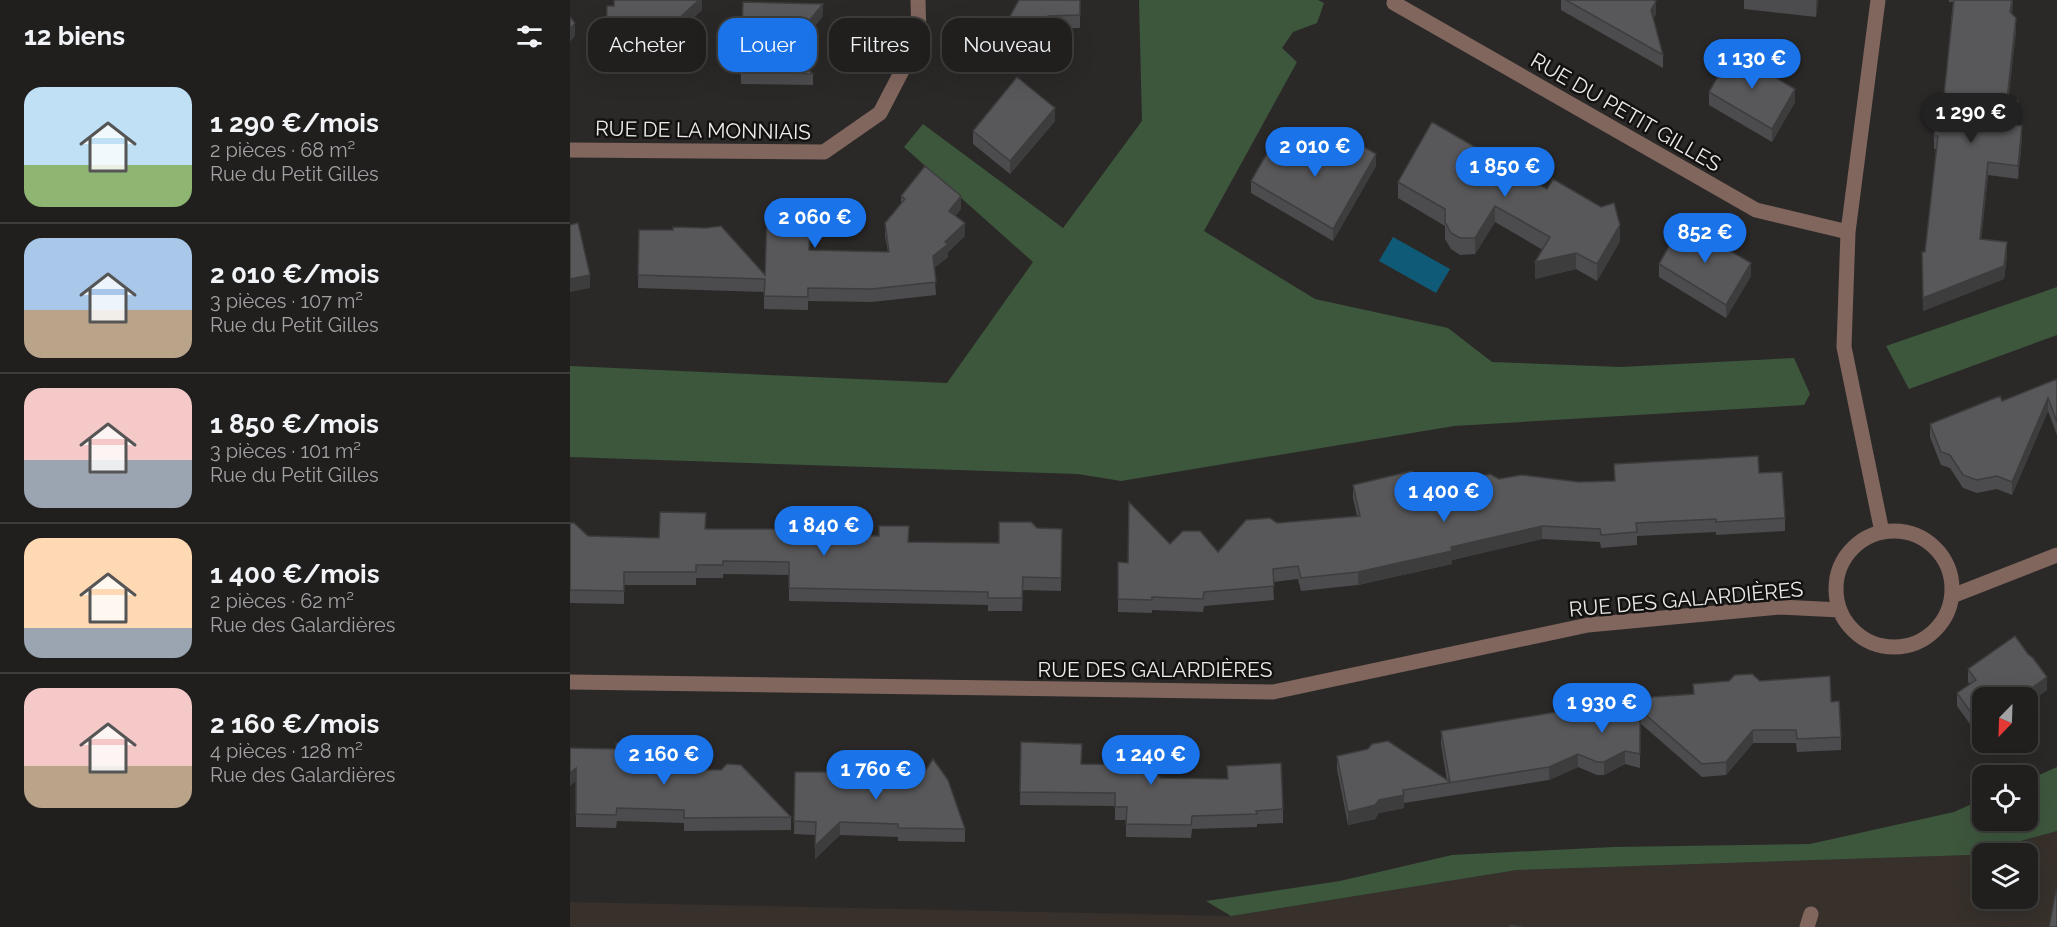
<!DOCTYPE html>
<html lang="fr">
<meta charset="utf-8">
<style>
:root{--surface:#201f1e;--page:#282727;--text:#f1f3f6;--muted:#a2a2a4;--line:#3d3d3c;--accent:#1a73e8}
body{margin:0;font-family:Raleway,sans-serif;background:var(--page);color:var(--text);height:100vh;display:flex;flex-direction:column;font-size:22px;white-space:nowrap}
*{box-sizing:border-box;margin:0}
p{font-size:20px;color:var(--muted)}
.icon{flex:none;width:33px;height:33px;fill:none;stroke:currentColor;stroke-width:2;stroke-linecap:round;stroke-linejoin:round}
.map{position:relative;flex:1;overflow:hidden}
.side{display:flex;flex-direction:column;background:var(--surface);width:570px}
.side>*{flex:none}
.hud{position:absolute;left:18px;top:18px;width:570px;height:54px;display:flex;gap:12px}
.needle{width:39px;rotate:203deg}
.tools{position:absolute;left:1402px;top:687px;display:grid;gap:12px}
.tools a{display:grid;place-items:center;width:66px;height:66px;border-radius:12px;background:var(--surface);box-shadow:0 6px 24px #0002,0 0 0 2px var(--line);font-size:30px}
.price{position:absolute;translate:-50% -51px;padding:0 14px;border-radius:21px;background:var(--accent);color:#fff;font-size:20px;line-height:39px;filter:drop-shadow(0 2px 3px #0008)}
.price::after{content:'';position:absolute;left:50%;top:36px;width:18px;height:14px;margin-left:-9px;background:inherit;clip-path:polygon(0 0,100% 0,50% 100%)}
.price.current{background:#222;color:#fff}
ul{padding:0;list-style:none}
li{display:flex;align-items:center;gap:18px;height:150px;padding:0 24px}
li+li{border-top:2px solid var(--line)}
li span{display:grid;place-items:center;flex:none;width:168px;height:120px;border-radius:18px;color:#555}
li>.icon{margin-inline-start:auto}
span .icon{width:72px;height:72px;fill:#fffc;stroke-width:1}
li b{font-size:26px}
h2{display:flex;justify-content:space-between;align-items:center;height:72px;padding:0 24px;font-size:26px}
.pill{padding:0 21px;border-radius:18px;background:var(--surface);box-shadow:0 6px 24px #0002,0 0 0 2px var(--line);font-size:21px;line-height:54px}
.pill.current{background:var(--accent);color:#fff}
main{display:flex;flex:1;min-height:0}
.map>svg:first-child{display:block}
.built{fill:#37302b;fill-rule:evenodd}
.green{fill:#3d573d}
.water{fill:#0f5b77}
.lines{fill:none;stroke-linecap:round;stroke-linejoin:round}
.lane{stroke:#81665e;stroke-width:15}
.street{stroke:#81665e;stroke-width:15}
.wall{fill:#4c4b4d}
.shaded-wall{fill:#3e3d3e}
.building{fill:#585759;stroke:#3e3d3e;stroke-width:1.5}
.labels{text-anchor:middle;dominant-baseline:central;stroke-width:5;stroke-linejoin:round;paint-order:stroke}
.street-label{font-size:21px;fill:#ebeae9;stroke:#131211}
</style>
<main>
<section class="side">
<h2>12 biens<svg class="icon" aria-label="filters" viewBox="0 0 24 24"><path d="M4 7h16M4 17h16"/><circle cx="9" cy="7" r="2"/><circle cx="15" cy="17" r="2"/></svg></h2>
<ul>
<li><span style="background:linear-gradient(#bfe0f5 65%,#8fb573 0)"><svg class="icon" aria-label="home" viewBox="0 0 24 24"><path d="M3 11l9-7 9 7M6 9v11h12V9"/></svg></span><div><b>1 290 €/mois</b><p>2 pièces · 68 m²</p><p>Rue du Petit Gilles</p></div></li>
<li><span style="background:linear-gradient(#a9c7e8 60%,#b9a48a 0)"><svg class="icon" aria-label="home" viewBox="0 0 24 24"><path d="M3 11l9-7 9 7M6 9v11h12V9"/></svg></span><div><b>2 010 €/mois</b><p>3 pièces · 107 m²</p><p>Rue du Petit Gilles</p></div></li>
<li><span style="background:linear-gradient(#f6c9c9 60%,#9aa5b1 0)"><svg class="icon" aria-label="home" viewBox="0 0 24 24"><path d="M3 11l9-7 9 7M6 9v11h12V9"/></svg></span><div><b>1 850 €/mois</b><p>3 pièces · 101 m²</p><p>Rue du Petit Gilles</p></div></li>
<li><span style="background:linear-gradient(#ffd9b3 75%,#9aa5b1 0)"><svg class="icon" aria-label="home" viewBox="0 0 24 24"><path d="M3 11l9-7 9 7M6 9v11h12V9"/></svg></span><div><b>1 400 €/mois</b><p>2 pièces · 62 m²</p><p>Rue des Galardières</p></div></li>
<li><span style="background:linear-gradient(#f6c9c9 65%,#b9a48a 0)"><svg class="icon" aria-label="home" viewBox="0 0 24 24"><path d="M3 11l9-7 9 7M6 9v11h12V9"/></svg></span><div><b>2 160 €/mois</b><p>4 pièces · 128 m²</p><p>Rue des Galardières</p></div></li>
</ul>
</section>
<div class="map">
<svg width="1487" height="927" viewBox="0 0 1487 927">
<rect width="100%" height="100%" fill="#2b2928"/>
<path class="built" d="M 1487,831 L 1487,927 L 0,927 L 0,902 L 661,916 L 947,870 L 1400,855 ZM 1413,854 L 1458,854 L 1458,898 L 1413,898 Z"/>
<path class="green" d="M 569,0 L 748,0 L 754,3 L 747,23 L 723,32 L 712,48 L 727,62 L 634,231 L 745,299 L 878,328 L 922,362 L 1051,367 L 1224,358 L 1240,394 L 1234,405 L 884,426 L 551,481 L 508,474 L 0,457 L 0,366 L 377,383 L 463,262 L 334,147 L 353,124 L 493,228 L 572,121 Z
M 1487,287 L 1487,335 L 1339,389 L 1316,346 Z
M 1487,767 L 1487,831 L 1400,855 L 947,870 L 661,916 L 636,901 L 770,881 L 882,855 L 1043,847 L 1240,844 L 1384,812 L 1413,799 L 1413,820 L 1458,820 L 1458,780 Z"/>
<path class="water" d="M 823,237 L 880,269 L 866,293 L 809,261 Z"/>
<g class="lines">
<path class="lane" d="M 1237,927 L 1241,914"/>
<path class="street" d="M 1308,0 L 1278,232 L 1274,347 L 1312,532
M 824,3 L 1186,210 L 1278,232
M 0,150 L 254,152 L 310,113 L 349,38 L 348,0
M1266 589a58 58 0 1 1 116 0a58 58 0 1 1-116 0Z
M 1382,596 L 1487,555
M 0,682 L 703,692 L 1018,625 L 1210,607 L 1270,610"/>
</g>
<path class="wall" d="M 132,0 L 132,10 L 107,33 L 107,51 L 68,51 L 68,62 L 36,61 L 37,6 Z
M 510,0 L 510,28 L 478,29 L 467,49 L 438,33 L 438,20 Z
M 991,0 L 1084,0 L 1086,14 L 1083,19 L 1093,55 L 1093,68 L 991,10 Z
M 1174,0 L 1248,0 L 1246,17 L 1174,9 Z
M 1379,0 L 1443,0 L 1442,13 L 1446,31 L 1438,100 L 1448,114 L 1447,125 L 1452,139 L 1448,179 L 1418,175 L 1411,239 L 1437,255 L 1434,279 L 1353,311 L 1352,252 L 1355,252 L 1366,149 L 1364,149 L 1364,136 L 1373,105 L 1383,2 L 1379,2 Z
M 253,16 L 221,55 L 243,74 L 243,85 L 171,84 L 171,72 Z
M 1139,92 L 1225,102 L 1202,142 L 1139,105 Z
M 485,121 L 440,174 L 403,144 L 403,131 Z
M 862,122 L 1050,241 L 1027,281 L 1006,269 L 965,279 L 973,250 L 925,222 L 905,254 L 890,255 L 881,249 L 875,239 L 875,226 L 828,198 L 828,182 Z
M 757,165 L 806,166 L 763,241 L 681,193 L 681,181 Z
M 331,196 L 391,209 L 385,216 L 395,236 L 378,252 L 378,257 L 364,268 L 366,295 L 302,302 L 238,301 L 238,310 L 194,309 L 194,292 L 68,288 L 69,230 L 195,275 L 239,250 L 318,252 L 315,236 L 315,223 L 331,204 Z
M 1089,264 L 1181,276 L 1156,318 L 1089,277 Z
M 1487,379 L 1487,435 L 1478,411 L 1442,495 L 1427,489 L 1407,493 L 1393,488 L 1380,468 L 1371,465 L 1360,437 L 1360,424 L 1432,401 Z
M 1044,464 L 1189,473 L 1215,518 L 1215,531 L 1146,535 L 1146,532 L 1067,536 L 1067,545 L 1031,548 L 1030,542 L 972,539 L 882,560 L 882,564 L 788,585 L 731,591 L 728,579 L 703,582 L 704,600 L 634,606 L 633,612 L 582,610 L 582,613 L 548,612 L 548,562 L 558,563 L 600,544 L 648,552 L 707,523 L 787,516 L 783,498 L 783,485 L 847,492 L 929,479 L 1009,482 L 1044,481 Z
M 0,523 L 18,536 L 89,538 L 136,529 L 240,535 L 339,542 L 429,543 L 467,528 L 492,529 L 491,591 L 453,590 L 452,611 L 418,611 L 418,605 L 219,601 L 219,575 L 153,574 L 153,578 L 126,578 L 126,585 L 54,585 L 54,604 L 0,603 Z
M 1398,669 L 1477,690 L 1410,738 L 1387,706 L 1387,693 L 1400,684 L 1398,682 Z
M 1190,681 L 1261,702 L 1271,737 L 1271,750 L 1227,752 L 1226,743 L 1183,743 L 1156,775 L 1132,777 L 1070,723 L 1070,768 L 1055,764 L 1034,775 L 1027,775 L 1008,767 L 979,780 L 834,803 L 834,808 L 809,813 L 805,819 L 778,825 L 767,769 L 767,756 L 877,781 L 871,744 L 871,731 L 986,712 L 986,704 L 1123,694 L 1123,684 Z
M 451,742 L 511,764 L 578,775 L 590,778 L 657,779 L 657,766 L 713,809 L 713,823 L 687,824 L 687,827 L 622,829 L 621,838 L 556,837 L 556,820 L 545,820 L 545,806 L 450,805 Z
M 0,748 L 81,769 L 221,817 L 221,830 L 114,831 L 114,823 L 47,821 L 46,828 L 6,827 L 6,781 Z
M 225,772 L 272,775 L 288,778 L 395,829 L 395,842 L 328,841 L 328,837 L 270,835 L 245,859 L 245,835 L 224,834 Z"/>
<path class="shaded-wall" d="M 129,0 L 132,0 L 132,10 L 107,33 L 107,51 L 107,20 Z
M 1246,0 L 1248,0 L 1246,17 Z
M 1442,0 L 1443,0 L 1440,25 L 1440,12 Z
M 1086,1 L 1086,14 L 1081,23 L 1081,10 Z
M 253,4 L 253,16 L 215,62 L 215,50 Z
M 478,16 L 478,29 L 467,49 L 467,35 Z
M 1446,18 L 1446,31 L 1437,113 L 1437,100 Z
M 5,23 L 5,36 L 0,42 L 0,29 Z
M 1225,89 L 1225,102 L 1202,142 L 1202,129 Z
M 1448,101 L 1448,114 L 1446,138 L 1446,125 Z
M 485,108 L 485,121 L 440,174 L 440,161 Z
M 1452,126 L 1452,139 L 1448,179 L 1448,166 Z
M 806,154 L 806,166 L 763,241 L 763,229 Z
M 1418,162 L 1418,175 L 1410,252 L 1410,239 Z
M 391,196 L 391,209 L 379,224 L 379,211 Z
M 925,206 L 925,222 L 905,254 L 905,238 Z
M 395,223 L 395,236 L 378,252 L 378,257 L 363,269 L 363,256 L 375,242 Z
M 1050,225 L 1050,241 L 1027,281 L 1027,264 Z
M 1437,242 L 1437,255 L 1434,279 L 1353,311 L 1353,298 Z
M 1006,253 L 1006,269 L 965,279 L 965,262 Z
M 1181,263 L 1181,276 L 1156,318 L 1156,305 Z
M 20,275 L 20,288 L 0,292 L 0,279 Z
M 1478,398 L 1478,411 L 1442,495 L 1442,482 Z
M 972,526 L 972,539 L 882,560 L 882,564 L 788,585 L 788,572 L 881,547 Z
M 1477,677 L 1477,690 L 1458,703 L 1458,698 L 1448,698 Z
M 1413,723 L 1413,736 L 1410,738 L 1410,725 Z
M 1183,730 L 1183,743 L 1156,775 L 1156,762 Z
M 1055,751 L 1055,764 L 1034,775 L 1034,762 Z
M 1008,754 L 1008,767 L 979,780 L 979,767 Z
M 6,768 L 6,781 L 0,786 L 0,773 Z
M 834,795 L 834,808 L 809,813 L 805,819 L 778,825 L 778,812 L 809,800 Z
M 270,822 L 270,835 L 245,859 L 245,846 Z"/>
<path class="building" d="M 44,0 L 129,0 L 107,20 L 107,38 L 68,37 L 68,49 L 36,48 L 37,6 L 44,6 Z
M 449,0 L 510,0 L 510,15 L 478,16 L 467,35 L 438,20 Z
M 996,0 L 1084,0 L 1086,1 L 1081,10 L 1093,55 Z
M 1384,0 L 1442,0 L 1440,12 L 1446,18 L 1437,100 L 1448,101 L 1446,125 L 1452,126 L 1448,166 L 1418,162 L 1410,239 L 1437,242 L 1434,266 L 1353,298 L 1352,252 L 1355,252 L 1368,136 L 1364,136 L 1367,105 L 1373,105 Z
M 173,2 L 253,4 L 215,50 L 243,74 L 171,72 Z
M 0,17 L 5,23 L 0,29 Z
M 1162,52 L 1225,89 L 1202,129 L 1139,92 Z
M 447,77 L 485,108 L 440,161 L 403,131 Z
M 862,122 L 977,189 L 983,179 L 1031,207 L 1044,203 L 1050,225 L 1027,264 L 1006,253 L 965,262 L 980,237 L 925,206 L 905,238 L 890,238 L 881,233 L 875,222 L 875,209 L 828,182 Z
M 774,135 L 806,154 L 763,229 L 681,181 L 707,136 L 757,165 Z
M 355,166 L 391,196 L 379,211 L 395,223 L 375,242 L 378,244 L 363,256 L 366,282 L 302,289 L 238,288 L 238,297 L 194,296 L 195,279 L 68,275 L 69,230 L 103,230 L 103,227 L 136,228 L 151,226 L 195,275 L 197,216 L 240,217 L 239,250 L 319,252 L 315,223 L 335,199 L 331,196 Z
M 8,223 L 20,275 L 0,279 L 0,225 Z
M 1111,225 L 1128,235 L 1129,233 L 1181,263 L 1156,305 L 1089,264 Z
M 1487,379 L 1487,422 L 1478,398 L 1442,482 L 1427,476 L 1407,480 L 1393,475 L 1380,455 L 1371,452 L 1360,424 L 1430,396 L 1432,401 Z
M 1188,456 L 1189,473 L 1212,472 L 1215,518 L 1146,522 L 1146,519 L 1066,523 L 1067,532 L 1031,535 L 1030,529 L 972,526 L 881,547 L 882,551 L 788,572 L 731,578 L 728,566 L 703,569 L 704,586 L 634,592 L 633,599 L 582,597 L 582,600 L 548,599 L 548,562 L 558,563 L 559,502 L 600,544 L 613,531 L 630,531 L 648,552 L 676,520 L 700,518 L 707,523 L 790,516 L 783,485 L 842,471 L 847,492 L 920,474 L 929,479 L 951,475 L 1009,482 L 1045,481 L 1044,464 Z
M 90,512 L 136,513 L 135,529 L 240,529 L 240,535 L 309,536 L 309,526 L 339,526 L 338,542 L 429,543 L 429,522 L 461,522 L 467,528 L 492,529 L 491,578 L 453,577 L 452,598 L 418,598 L 418,592 L 219,588 L 219,562 L 153,561 L 153,565 L 126,565 L 126,572 L 54,572 L 54,591 L 0,590 L 0,523 L 4,523 L 18,536 L 89,538 Z
M 1445,636 L 1458,654 L 1463,658 L 1477,677 L 1448,698 L 1413,698 L 1413,723 L 1410,725 L 1387,693 L 1406,680 L 1398,669 Z
M 1182,674 L 1190,681 L 1260,676 L 1261,702 L 1269,701 L 1271,737 L 1227,739 L 1226,730 L 1183,730 L 1156,762 L 1132,764 L 1070,710 L 1070,754 L 1055,751 L 1034,762 L 1027,762 L 1008,754 L 979,767 L 833,790 L 834,795 L 809,800 L 805,805 L 778,812 L 767,756 L 798,749 L 802,744 L 818,741 L 880,782 L 871,731 L 987,712 L 986,704 L 1124,694 L 1123,684 L 1159,681 L 1165,675 Z
M 451,742 L 512,744 L 511,764 L 577,765 L 578,775 L 590,776 L 590,778 L 658,779 L 657,766 L 711,763 L 713,809 L 686,811 L 687,814 L 622,816 L 621,825 L 556,824 L 557,807 L 545,807 L 545,793 L 450,792 Z
M 46,743 L 81,743 L 80,769 L 151,770 L 157,764 L 171,765 L 221,817 L 114,818 L 114,810 L 47,808 L 46,815 L 6,814 L 6,768 L 0,773 L 0,748 L 46,749 Z
M 363,759 L 378,780 L 395,829 L 328,828 L 328,824 L 270,822 L 245,846 L 246,822 L 224,821 L 225,772 L 270,772 L 272,775 L 288,775 L 288,778 L 350,779 Z
M 1486,890 L 1487,890 L 1487,927 L 1479,927 Z
M 940,925 L 952,927 L 940,927 Z"/>
<g class="labels">
<g class="street-label">
<text transform="translate(1056 112) rotate(30)">RUE DU PETIT GILLES</text>
<text transform="translate(133 130) rotate(1)">RUE DE LA MONNIAIS</text>
<text transform="translate(1116 599) rotate(-5)">RUE DES GALARDIÈRES</text>
<text x="585" y="669">RUE DES GALARDIÈRES</text>
</g>
</g>
</svg>
<div class="tools">
<a><svg class="needle" viewBox="-14 -14 28 28"><path d="M0-13l5 13h-10z" fill="#e53935"/><path d="M0 13l5-13h-10z" fill="#a2a2a4"/></svg></a>
<a><svg class="icon" aria-label="locate" viewBox="0 0 24 24"><circle cx="12" cy="12" r="6"/><path d="M12 2v4M12 18v4M2 12h4M18 12h4"/></svg></a>
<a><svg class="icon" aria-label="layers" viewBox="0 0 24 24"><path d="M12 4l9 5-9 5-9-5zM3 14l9 5 9-5"/></svg></a>
</div>
<b class="price" style="left:1182px;top:90px">1 130 €</b>
<b class="price current" style="left:1401px;top:144px">1 290 €</b>
<b class="price" style="left:745px;top:178px">2 010 €</b>
<b class="price" style="left:935px;top:198px">1 850 €</b>
<b class="price" style="left:245px;top:249px">2 060 €</b>
<b class="price" style="left:1135px;top:264px">852 €</b>
<b class="price" style="left:874px;top:523px">1 400 €</b>
<b class="price" style="left:254px;top:557px">1 840 €</b>
<b class="price" style="left:1032px;top:734px">1 930 €</b>
<b class="price" style="left:94px;top:786px">2 160 €</b>
<b class="price" style="left:581px;top:786px">1 240 €</b>
<b class="price" style="left:306px;top:801px">1 760 €</b>
<div class="hud">
<a class="pill">Acheter</a>
<a class="pill current">Louer</a>
<a class="pill">Filtres</a>
<a class="pill">Nouveau</a>
</div>
</div>
</main>
